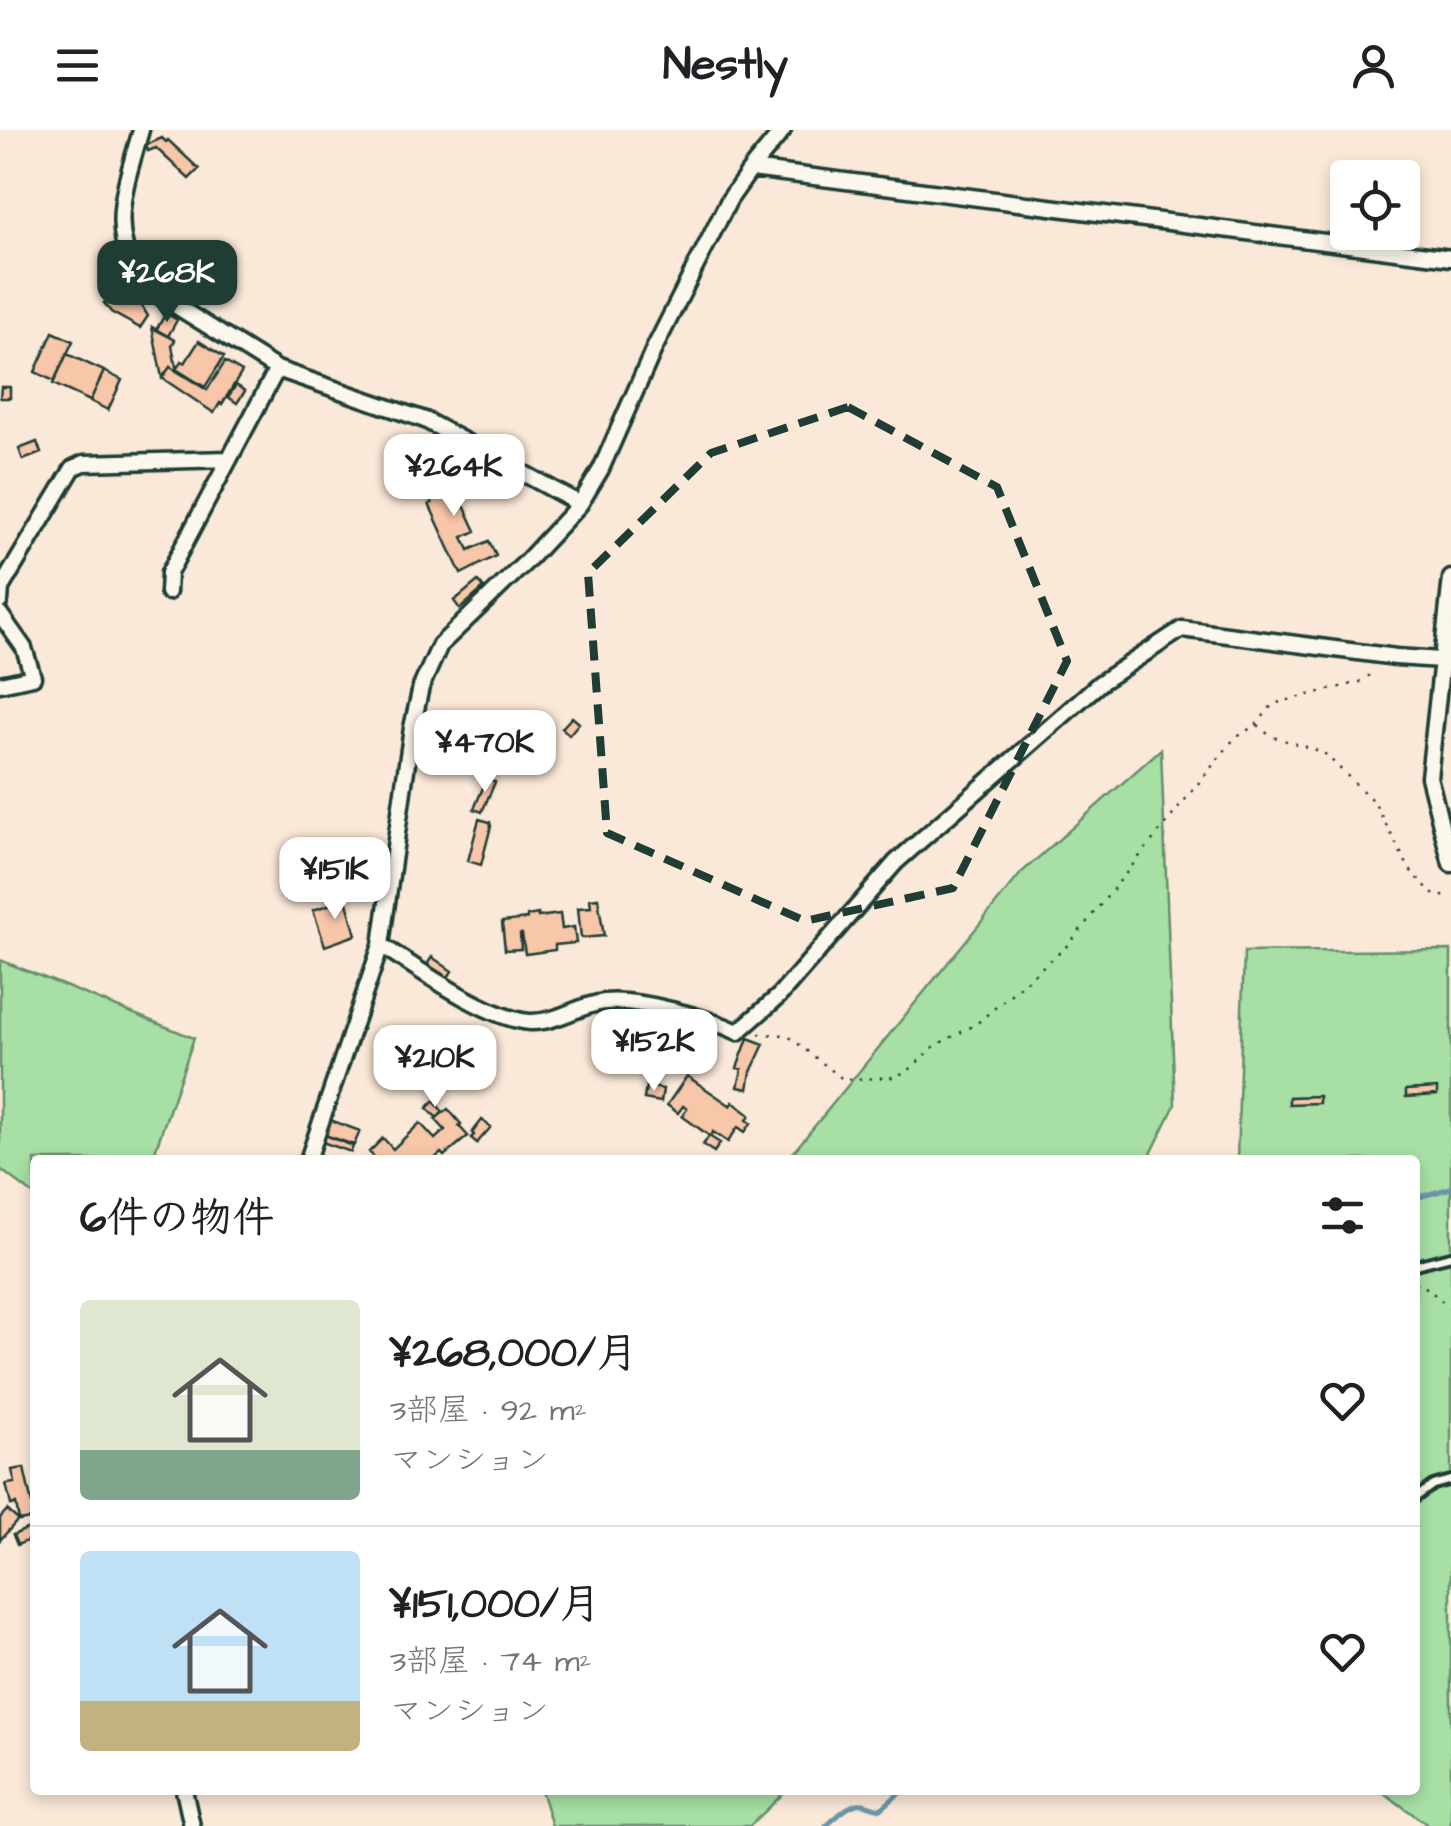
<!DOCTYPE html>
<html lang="ja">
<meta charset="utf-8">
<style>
:root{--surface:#fff;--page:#f2f2f2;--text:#202124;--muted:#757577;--line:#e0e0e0;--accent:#1f3d34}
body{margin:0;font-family:"Architects Daughter","Klee One",sans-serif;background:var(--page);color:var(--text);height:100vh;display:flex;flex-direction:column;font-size:38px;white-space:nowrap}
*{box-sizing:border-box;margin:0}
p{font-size:32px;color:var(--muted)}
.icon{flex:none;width:55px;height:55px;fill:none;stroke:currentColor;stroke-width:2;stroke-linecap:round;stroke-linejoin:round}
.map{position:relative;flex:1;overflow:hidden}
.side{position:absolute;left:30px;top:1025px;width:1390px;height:640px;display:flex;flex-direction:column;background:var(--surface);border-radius:10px;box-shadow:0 5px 15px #0003}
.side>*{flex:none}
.fabs{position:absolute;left:1330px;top:30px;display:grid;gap:20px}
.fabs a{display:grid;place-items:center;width:90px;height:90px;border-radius:10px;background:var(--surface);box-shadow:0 5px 15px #0003;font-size:50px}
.price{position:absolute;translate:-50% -85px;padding:0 22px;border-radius:20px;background:#fff;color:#222;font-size:32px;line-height:65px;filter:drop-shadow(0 2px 5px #0008)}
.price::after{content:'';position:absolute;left:50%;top:60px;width:30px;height:22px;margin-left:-15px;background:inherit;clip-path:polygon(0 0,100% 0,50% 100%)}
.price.active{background:var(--accent);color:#fff}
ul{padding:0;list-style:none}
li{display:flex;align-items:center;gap:30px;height:250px;padding:0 50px}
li+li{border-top:2px solid var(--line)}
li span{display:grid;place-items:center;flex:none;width:280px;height:200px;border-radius:10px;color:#555}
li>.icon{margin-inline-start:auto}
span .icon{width:120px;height:120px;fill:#fffc;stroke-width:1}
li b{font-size:42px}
h2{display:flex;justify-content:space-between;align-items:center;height:120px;padding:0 50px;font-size:42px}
header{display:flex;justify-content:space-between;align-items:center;height:130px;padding:0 50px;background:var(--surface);font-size:45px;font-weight:700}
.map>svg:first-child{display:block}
.green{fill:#a7dfa4;stroke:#638e6c;stroke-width:2.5}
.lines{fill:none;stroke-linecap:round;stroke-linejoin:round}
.stream{stroke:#6c95ab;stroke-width:5}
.building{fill:#f8c6a9;stroke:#1f3d34;stroke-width:2.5}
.lane-casing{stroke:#1f3d34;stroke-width:14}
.street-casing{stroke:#1f3d34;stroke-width:21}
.path{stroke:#1f3d34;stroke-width:2.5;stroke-dasharray:2.5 8;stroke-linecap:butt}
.lane{stroke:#fbf7ec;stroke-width:6}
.street{stroke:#fbf7ec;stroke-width:14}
.marked{fill:none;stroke:#1f3d34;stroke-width:8;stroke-dasharray:20 12;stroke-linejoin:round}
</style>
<header><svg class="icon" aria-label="menu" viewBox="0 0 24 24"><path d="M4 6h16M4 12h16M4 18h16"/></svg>Nestly<svg class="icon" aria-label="person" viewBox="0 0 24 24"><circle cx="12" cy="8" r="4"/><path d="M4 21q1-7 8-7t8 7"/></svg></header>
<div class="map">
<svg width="1451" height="1696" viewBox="0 0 1451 1696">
<rect width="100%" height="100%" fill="#fae8d8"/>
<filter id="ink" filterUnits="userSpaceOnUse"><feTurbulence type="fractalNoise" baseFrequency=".01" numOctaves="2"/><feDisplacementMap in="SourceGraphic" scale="20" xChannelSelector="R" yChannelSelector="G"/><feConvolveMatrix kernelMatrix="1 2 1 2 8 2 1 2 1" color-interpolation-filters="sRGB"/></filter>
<g filter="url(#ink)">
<path class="green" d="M 1161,619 L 1175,975 L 1148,1030 L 787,1030 L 1022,742 Z
M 1451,820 L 1451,1696 L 1429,1696 L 1380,1660 L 1415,1660 L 1415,1030 L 1237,1030 L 1244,822 Z
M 0,830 L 194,908 L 152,1030 L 35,1030 L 35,1066 L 0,1039 Z
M 541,1660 L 787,1660 L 750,1696 L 552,1696 Z"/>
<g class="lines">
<path class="stream" d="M 1415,1068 L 1451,1058
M 826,1696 C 836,1688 850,1671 864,1674 C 870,1676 875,1678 881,1679 L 903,1660"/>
</g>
<path class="building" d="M 162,8 L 166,12 L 168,10 L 199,39 L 189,49 L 156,18 L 148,21 L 146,15 Z
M 134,163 L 148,186 L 140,198 L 111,182 L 104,173 Z
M 166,183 L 177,190 L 168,206 L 156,200 Z
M 152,197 L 175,210 L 172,216 L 177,241 L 170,237 L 162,248 Z
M 53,202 L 73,211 L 54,251 L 35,242 Z
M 199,211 L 224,227 L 205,257 L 176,239 L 182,231 L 185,233 Z
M 67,224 L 104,241 L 90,271 L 53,254 Z
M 225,232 L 242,242 L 222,274 L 220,273 L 214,283 L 162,248 L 170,237 L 207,260 Z
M 104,241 L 122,250 L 108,280 L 90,271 Z
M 236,255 L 245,261 L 237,273 L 228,267 Z
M 1,257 L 10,257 L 10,268 L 0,268 Z
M 37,312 L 41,323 L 23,330 L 19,319 Z
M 433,335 L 440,349 L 450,343 L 452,345 L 455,344 L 465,364 L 460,367 L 476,401 L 463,407 L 469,420 L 489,411 L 496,426 L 461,444 L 429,374 L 432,373 L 423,356 L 426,354 L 420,341 Z
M 478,451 L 484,458 L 460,479 L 454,471 Z
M 572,587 L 579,593 L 569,605 L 562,598 Z
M 487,648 L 495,652 L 482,682 L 474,679 Z
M 479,689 L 490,692 L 491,696 L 481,735 L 468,731 Z
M 598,768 L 604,806 L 581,808 L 578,778 L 591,777 L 590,769 Z
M 346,769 L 356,805 L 325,816 L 313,780 Z
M 538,784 L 538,787 L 560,784 L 562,799 L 574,797 L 576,813 L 555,815 L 555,820 L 525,824 L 522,804 L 520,804 L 521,819 L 505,820 L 502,792 L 527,789 L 527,786 Z
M 432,827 L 452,841 L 447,849 L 426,836 Z
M 748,908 L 764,914 L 751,942 L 748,959 L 738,957 L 742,939 L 737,938 Z
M 687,946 L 731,976 L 733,972 L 750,985 L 747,990 L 751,993 L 745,1002 L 738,997 L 728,1012 L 713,1002 L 711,1007 L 682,986 L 687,979 L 683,976 L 678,983 L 667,975 Z
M 646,956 L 663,959 L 661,972 L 644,969 Z
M 1437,958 L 1437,965 L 1406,967 L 1406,960 Z
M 1319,966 L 1319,973 L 1289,974 L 1289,967 Z
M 434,971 L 443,982 L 437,988 L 427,978 Z
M 448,979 L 461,994 L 459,996 L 468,1006 L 444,1026 L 441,1023 L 433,1030 L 377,1030 L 369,1022 L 383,1008 L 393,1019 L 420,993 L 435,1009 L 445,1000 L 435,989 Z
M 330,990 L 360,1001 L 354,1015 L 325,1005 Z
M 482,990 L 491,997 L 477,1013 L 471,1008 L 474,1005 L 472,1003 Z
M 325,1005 L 353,1016 L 351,1022 L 322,1012 Z
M 709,1006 L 720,1013 L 714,1022 L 703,1015 Z
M 24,1338 L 35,1388 L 19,1391 L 16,1374 L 11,1375 L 6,1354 L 15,1353 L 12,1340 Z
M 7,1380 L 18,1390 L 0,1410 L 0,1388 Z
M 31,1397 L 35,1408 L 17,1415 L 13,1405 Z"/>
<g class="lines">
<defs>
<path id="lane" d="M 1415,1135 L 1451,1126
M 1415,1368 L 1433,1355 L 1451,1350"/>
<path id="street" d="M 141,0 C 125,58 103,108 149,159 L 277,239 L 425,290 L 580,374
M 751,39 L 1451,128
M 1451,448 L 1429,647 L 1451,734
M 168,462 L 169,443 L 277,239
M 0,471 L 1,458 L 73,338 L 84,333 L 229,329
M 0,484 L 24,518 L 33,547 L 0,554
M 381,815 C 418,839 488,889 530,892 C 556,893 579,875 604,872 C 637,868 708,888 738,902 L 779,866 L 896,732 L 1100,553 L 1182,499 L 1396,527 L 1441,530
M 308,1030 L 381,815 L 412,598 L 421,557 L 440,515 L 527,431 L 580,374 L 601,339 L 654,219 L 729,70 L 751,39 L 783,0
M 184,1660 L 192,1696"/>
</defs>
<use href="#lane" class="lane-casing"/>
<use href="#street" class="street-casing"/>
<path class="path" d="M 1258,595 L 1270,606 L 1323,622 L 1374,672 L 1410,740 L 1434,765 L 1451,767
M 759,904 L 787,905 L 844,950 L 894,947 L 909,940 L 936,915 L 975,895 L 1069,814 L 1234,609 L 1257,594 L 1273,574 L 1360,552 L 1376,541
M 1415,1153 L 1427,1158 L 1451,1179"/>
<use href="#lane" class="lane"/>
<use href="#street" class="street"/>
</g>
</g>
<path class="marked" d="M 848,277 L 997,357 L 1067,531 L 953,758 L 805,791 L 607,703 L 588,443 L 711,323 Z"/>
</svg>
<div class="fabs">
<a><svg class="icon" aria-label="locate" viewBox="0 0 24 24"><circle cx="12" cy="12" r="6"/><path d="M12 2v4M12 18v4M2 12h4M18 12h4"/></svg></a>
</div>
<b class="price active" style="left:167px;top:195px">¥268K</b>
<b class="price" style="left:454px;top:389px">¥264K</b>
<b class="price" style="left:485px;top:665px">¥470K</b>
<b class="price" style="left:335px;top:792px">¥151K</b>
<b class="price" style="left:654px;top:964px">¥152K</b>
<b class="price" style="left:435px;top:980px">¥210K</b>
<section class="side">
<h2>6件の物件<svg class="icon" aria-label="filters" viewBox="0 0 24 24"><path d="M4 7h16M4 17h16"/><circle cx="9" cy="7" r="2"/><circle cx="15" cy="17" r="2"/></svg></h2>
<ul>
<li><span style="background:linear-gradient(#dfe7d0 75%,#7fa58c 0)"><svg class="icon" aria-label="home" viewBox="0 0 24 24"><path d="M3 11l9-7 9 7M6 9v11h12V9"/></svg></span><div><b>¥268,000/月</b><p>3部屋 · 92 m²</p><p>マンション</p></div><svg class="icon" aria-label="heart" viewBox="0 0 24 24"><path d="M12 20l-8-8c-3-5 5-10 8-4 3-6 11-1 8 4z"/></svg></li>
<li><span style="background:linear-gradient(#bfe0f5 75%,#c2b280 0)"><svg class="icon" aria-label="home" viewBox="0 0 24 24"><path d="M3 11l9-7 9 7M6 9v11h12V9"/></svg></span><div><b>¥151,000/月</b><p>3部屋 · 74 m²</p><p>マンション</p></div><svg class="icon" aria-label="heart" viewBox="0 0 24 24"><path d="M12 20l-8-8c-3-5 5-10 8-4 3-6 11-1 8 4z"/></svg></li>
</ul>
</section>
</div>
